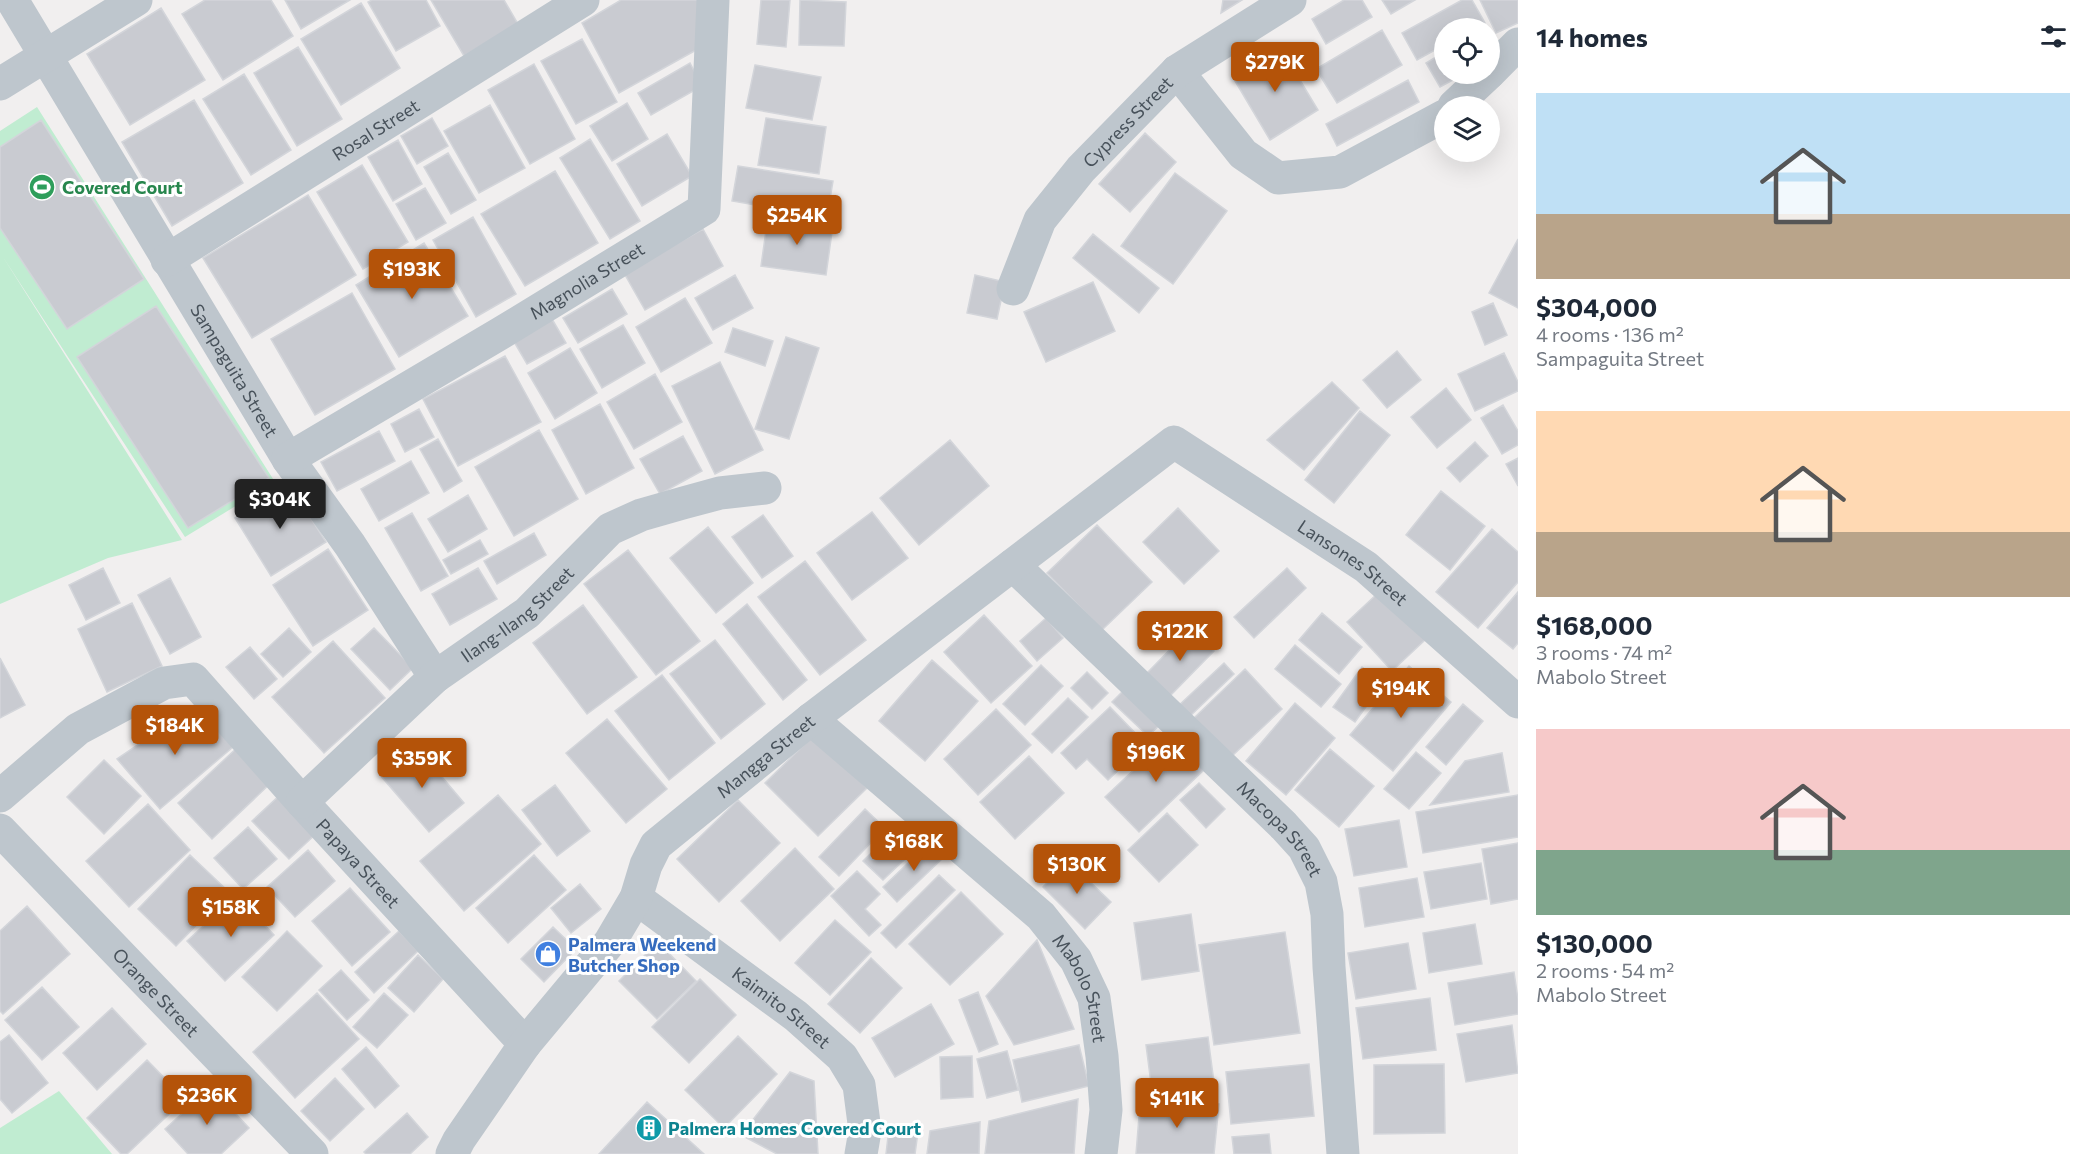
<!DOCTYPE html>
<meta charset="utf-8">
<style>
:root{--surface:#fff;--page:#f2f2f3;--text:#1f2937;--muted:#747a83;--accent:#b45309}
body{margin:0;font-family:Commissioner,sans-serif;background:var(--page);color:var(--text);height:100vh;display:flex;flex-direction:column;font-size:22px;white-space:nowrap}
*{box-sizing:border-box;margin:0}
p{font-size:20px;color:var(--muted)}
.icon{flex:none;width:33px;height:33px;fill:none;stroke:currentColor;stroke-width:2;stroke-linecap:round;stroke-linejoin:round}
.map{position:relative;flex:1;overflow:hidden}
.drawer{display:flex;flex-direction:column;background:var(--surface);width:570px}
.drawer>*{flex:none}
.fabs{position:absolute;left:1434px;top:18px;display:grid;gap:12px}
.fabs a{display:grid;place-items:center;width:66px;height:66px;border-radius:50%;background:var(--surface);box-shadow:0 6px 24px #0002;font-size:30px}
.price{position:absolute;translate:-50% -51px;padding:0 14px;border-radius:6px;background:var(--accent);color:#fff;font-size:20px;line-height:39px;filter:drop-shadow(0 2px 3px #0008)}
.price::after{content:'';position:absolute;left:50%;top:36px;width:18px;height:14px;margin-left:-9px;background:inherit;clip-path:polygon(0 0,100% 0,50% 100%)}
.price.selected{background:#222;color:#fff}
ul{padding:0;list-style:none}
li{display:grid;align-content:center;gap:12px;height:318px;padding:0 18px}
li span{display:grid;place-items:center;height:186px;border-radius:0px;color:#555}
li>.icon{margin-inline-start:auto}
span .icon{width:108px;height:108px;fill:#fffc;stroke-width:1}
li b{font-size:26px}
h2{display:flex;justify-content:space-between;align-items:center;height:72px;padding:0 18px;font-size:26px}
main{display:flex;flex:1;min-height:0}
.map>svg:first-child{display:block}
.green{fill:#c0ecd1}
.building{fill:#c9cbd1;stroke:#d3d5da;stroke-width:1.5}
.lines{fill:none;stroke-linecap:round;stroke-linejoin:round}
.street{stroke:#bec6cd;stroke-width:33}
.labels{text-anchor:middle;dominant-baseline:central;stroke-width:6;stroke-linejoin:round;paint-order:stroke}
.street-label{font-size:18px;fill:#48525b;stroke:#fff}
.leisure-label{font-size:18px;font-weight:bold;fill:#27864d;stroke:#fff;text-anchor:start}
.shop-label{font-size:18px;font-weight:bold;fill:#366cbe;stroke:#fff;text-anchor:start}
.culture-label{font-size:18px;font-weight:bold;fill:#0d838f;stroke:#fff;text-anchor:start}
</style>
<main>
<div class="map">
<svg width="1518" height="1154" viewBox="0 0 1518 1154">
<rect width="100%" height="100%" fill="#f1efef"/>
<path class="green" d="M 37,107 L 275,482 L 185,537 L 3,257 L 182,540 L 108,558 L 0,604 L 0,131 Z
M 59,1091 L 112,1154 L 0,1154 L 0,1128 Z"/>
<path class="building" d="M 205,0 L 271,0 L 293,36 L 223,80 L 182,14 Z
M 285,0 L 350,0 L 301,29 Z
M 372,0 L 426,0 L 440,26 L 396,51 L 368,2 Z
M 431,0 L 504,0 L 518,24 L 464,56 Z
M 621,0 L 699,0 L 698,49 L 619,93 L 582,23 Z
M 761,0 L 790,0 L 786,47 L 757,44 Z
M 800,0 L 846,2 L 844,46 L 799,45 Z
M 1223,0 L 1242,0 L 1221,13 Z
M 1344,0 L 1362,0 L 1372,17 L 1326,44 L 1312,19 Z
M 1382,0 L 1415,0 L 1391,14 Z
M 1462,0 L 1472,0 L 1485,23 L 1474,28 L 1444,28 L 1444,45 L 1417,60 L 1402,33 Z
M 1480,0 L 1518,0 L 1518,23 L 1496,33 Z
M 361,3 L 400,68 L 341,105 L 301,39 Z
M 161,8 L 205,80 L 130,125 L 87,54 Z
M 1382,30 L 1402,65 L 1337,103 L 1316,69 Z
M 582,39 L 617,102 L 576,124 L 541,61 Z
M 298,47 L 342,119 L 297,146 L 254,73 Z
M 1280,47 L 1318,110 L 1270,140 L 1232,76 Z
M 1444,52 L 1444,74 L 1464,74 L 1440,87 L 1426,63 Z
M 690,63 L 702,86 L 651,115 L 638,93 Z
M 534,64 L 575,139 L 530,164 L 488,90 Z
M 755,65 L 821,77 L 812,120 L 746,108 Z
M 244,74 L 291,150 L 251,175 L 203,99 Z
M 1408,80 L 1419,102 L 1337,146 L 1326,124 Z
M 194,100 L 243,183 L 172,226 L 122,142 Z
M 627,103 L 648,139 L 612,161 L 590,126 Z
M 490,105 L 525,168 L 479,193 L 444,131 Z
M 432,118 L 448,146 L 417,164 L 401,136 Z
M 766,118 L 826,127 L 819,174 L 758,165 Z
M 41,120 L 144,279 L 67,329 L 0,228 L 0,147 Z
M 1145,133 L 1176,162 L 1130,212 L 1099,184 Z
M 667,134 L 692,176 L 642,206 L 617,164 Z
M 590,139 L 640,221 L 610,239 L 560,158 Z
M 398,140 L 422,184 L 393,201 L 368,157 Z
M 448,153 L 476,200 L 451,214 L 424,167 Z
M 362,165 L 408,242 L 363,269 L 317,192 Z
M 738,166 L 833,181 L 827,217 L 732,201 Z
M 555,171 L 598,243 L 525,286 L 481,214 Z
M 1175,173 L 1227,211 L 1173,284 L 1121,246 Z
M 425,188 L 446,223 L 416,240 L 396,204 Z
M 308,195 L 356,275 L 252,338 L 203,258 Z
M 768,216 L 833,225 L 826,275 L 761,266 Z
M 473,217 L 516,294 L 476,317 L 433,240 Z
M 703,229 L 723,266 L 645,310 L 624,273 Z
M 1093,234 L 1159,288 L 1139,313 L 1073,258 Z
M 1518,239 L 1518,308 L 1489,293 Z
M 424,243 L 468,316 L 399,357 L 356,285 Z
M 735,275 L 753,308 L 713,330 L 695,298 Z
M 975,275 L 1005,282 L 997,319 L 967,313 Z
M 1093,282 L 1115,331 L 1046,362 L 1024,312 Z
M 612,289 L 627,314 L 578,343 L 563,318 Z
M 352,293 L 395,369 L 315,415 L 271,339 Z
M 685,298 L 712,343 L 661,372 L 636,327 Z
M 1493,303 L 1507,335 L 1485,345 L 1472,312 Z
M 156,306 L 269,478 L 188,528 L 77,357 Z
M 552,319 L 566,343 L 527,364 L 513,340 Z
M 623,325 L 645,363 L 602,388 L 580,349 Z
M 733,328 L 773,341 L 765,366 L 725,352 Z
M 786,337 L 819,348 L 789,439 L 755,429 Z
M 570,348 L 597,393 L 555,419 L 528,373 Z
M 1397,351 L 1421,380 L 1387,408 L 1363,380 Z
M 1504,353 L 1518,382 L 1518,391 L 1475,411 L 1458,374 Z
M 505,356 L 541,422 L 458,466 L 423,399 Z
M 720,362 L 763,450 L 715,474 L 672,386 Z
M 655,374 L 682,422 L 634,449 L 607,402 Z
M 1332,382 L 1359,408 L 1304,470 L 1267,440 Z
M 1446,388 L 1471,420 L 1437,448 L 1411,417 Z
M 600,404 L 634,468 L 586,494 L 552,430 Z
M 1503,405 L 1518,431 L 1518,445 L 1502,454 L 1481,418 Z
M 419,409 L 434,437 L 405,452 L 391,424 Z
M 1360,411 L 1390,435 L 1334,503 L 1305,480 Z
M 539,430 L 578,499 L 514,536 L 475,467 Z
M 379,431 L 395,461 L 337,491 L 321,462 Z
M 683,436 L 702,471 L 660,494 L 640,459 Z
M 438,439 L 462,481 L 444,492 L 420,449 Z
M 950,440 L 989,486 L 919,545 L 880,498 Z
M 1475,442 L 1488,456 L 1460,482 L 1447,468 Z
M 1518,458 L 1518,486 L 1506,464 Z
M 411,461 L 429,493 L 379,521 L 361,489 Z
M 289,484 L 326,542 L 271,576 L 235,518 Z
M 1441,491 L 1485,526 L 1450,570 L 1406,535 Z
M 468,495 L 487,529 L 448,552 L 428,519 Z
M 1178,508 L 1219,551 L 1184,584 L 1143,542 Z
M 872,512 L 908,558 L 852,600 L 817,553 Z
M 412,513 L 448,576 L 421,591 L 385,528 Z
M 763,515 L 793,556 L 762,578 L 732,537 Z
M 1097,525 L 1152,582 L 1102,630 L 1047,573 Z
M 708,527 L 753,583 L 716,613 L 670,558 Z
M 1492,529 L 1518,552 L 1518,582 L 1478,628 L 1436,592 Z
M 534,533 L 546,555 L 497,584 L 484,561 Z
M 480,540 L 488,554 L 451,574 L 443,560 Z
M 328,549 L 368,610 L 313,646 L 273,585 Z
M 628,550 L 700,641 L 656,675 L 584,584 Z
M 805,561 L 866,640 L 820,675 L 758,597 Z
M 103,568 L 120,603 L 86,620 L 69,585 Z
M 478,568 L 497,599 L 450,625 L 432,594 Z
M 1287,568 L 1306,588 L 1254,638 L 1234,617 Z
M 170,578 L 201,637 L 170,654 L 138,595 Z
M 1379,592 L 1425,640 L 1392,671 L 1347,622 Z
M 1518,592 L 1518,643 L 1513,649 L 1487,628 Z
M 132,603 L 162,666 L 107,692 L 78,629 Z
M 747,604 L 807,680 L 783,700 L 723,624 Z
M 583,605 L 637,677 L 587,714 L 533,643 Z
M 1322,613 L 1362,647 L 1339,674 L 1299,640 Z
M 984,615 L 1032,666 L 991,703 L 944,652 Z
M 1046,618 L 1063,638 L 1037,661 L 1020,641 Z
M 289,628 L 311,652 L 283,677 L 261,654 Z
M 374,628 L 413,668 L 390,690 L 351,649 Z
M 1191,628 L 1214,651 L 1170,696 L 1147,673 Z
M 715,640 L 765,704 L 721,739 L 670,674 Z
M 333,641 L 385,698 L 324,753 L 272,697 Z
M 1295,645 L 1341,684 L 1321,707 L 1275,669 Z
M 250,647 L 277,679 L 254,699 L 226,667 Z
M 0,658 L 25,705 L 0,718 Z
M 932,660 L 978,701 L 925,761 L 879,721 Z
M 1224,663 L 1234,674 L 1187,719 L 1176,708 Z
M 1041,665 L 1063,686 L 1025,725 L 1003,704 Z
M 1409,666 L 1451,702 L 1393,771 L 1350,735 Z
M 1362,667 L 1384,682 L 1355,722 L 1333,707 Z
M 1245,669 L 1282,709 L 1231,757 L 1194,718 Z
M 1087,672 L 1108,693 L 1092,709 L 1071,688 Z
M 662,675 L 715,743 L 669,780 L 615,711 Z
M 1126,688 L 1162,723 L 1148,736 L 1112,702 Z
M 1068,698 L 1088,717 L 1052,753 L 1032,734 Z
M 1295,703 L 1335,738 L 1286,795 L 1246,761 Z
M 1463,704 L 1483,721 L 1446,765 L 1426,747 Z
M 195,706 L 233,747 L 160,809 L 117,759 Z
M 1110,707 L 1146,744 L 1108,780 L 1087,759 L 1076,769 L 1061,753 Z
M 996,709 L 1031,745 L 978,795 L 944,759 Z
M 607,719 L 667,789 L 626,823 L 566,753 Z
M 1173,733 L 1206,768 L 1139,832 L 1105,797 Z
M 814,735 L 867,788 L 818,836 L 765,783 Z
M 241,744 L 274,780 L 212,839 L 178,803 Z
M 415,745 L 464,803 L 429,832 L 380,775 Z
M 1330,749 L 1374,786 L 1339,827 L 1295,790 Z
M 1416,752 L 1441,773 L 1409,809 L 1384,789 Z
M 1502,753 L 1509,792 L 1430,805 L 1465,761 Z
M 1029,756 L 1064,793 L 1015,839 L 980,802 Z
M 104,760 L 141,796 L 104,834 L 67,797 Z
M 1199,783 L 1225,809 L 1206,828 L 1180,800 Z
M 555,785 L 590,831 L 557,856 L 522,810 Z
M 282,793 L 319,831 L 289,859 L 252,821 Z
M 498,795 L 541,844 L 464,911 L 420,861 Z
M 1518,795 L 1518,837 L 1423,853 L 1416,812 Z
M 738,800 L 780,843 L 719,902 L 677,859 Z
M 148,804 L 190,850 L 129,907 L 86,861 Z
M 865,809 L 885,828 L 839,876 L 819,857 Z
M 1167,813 L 1198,845 L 1159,882 L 1128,850 Z
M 1399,820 L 1407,867 L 1354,876 L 1345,829 Z
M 903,822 L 923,842 L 883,880 L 863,861 Z
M 248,827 L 277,859 L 243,889 L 214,858 Z
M 930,842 L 945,856 L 897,902 L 883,887 Z
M 1518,843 L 1518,899 L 1491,904 L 1482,849 Z
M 795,848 L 834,889 L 780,941 L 741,901 Z
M 308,850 L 335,881 L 295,917 L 267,887 Z
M 190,855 L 229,892 L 176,946 L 138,909 Z
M 534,855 L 566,890 L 508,943 L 476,908 Z
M 1068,861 L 1111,902 L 1085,929 L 1043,887 Z
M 1481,863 L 1487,899 L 1431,909 L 1424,872 Z
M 857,871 L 880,894 L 865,909 L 881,925 L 869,936 L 831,896 Z
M 939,875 L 955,890 L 896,948 L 881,933 Z
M 1417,878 L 1424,917 L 1365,927 L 1359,888 Z
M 580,884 L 601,909 L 571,933 L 551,908 Z
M 350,888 L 390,932 L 352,966 L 312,921 Z
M 961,892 L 1003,934 L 950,985 L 909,944 Z
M 237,895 L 274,935 L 225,981 L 187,941 Z
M 27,906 L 70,954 L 3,1014 L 0,1011 L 0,931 Z
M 1191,914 L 1199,971 L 1142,980 L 1134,923 Z
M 835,920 L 871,952 L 830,995 L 795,963 Z
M 1475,924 L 1482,964 L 1429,973 L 1423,933 Z
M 553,927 L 576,949 L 544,982 L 521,959 Z
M 287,931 L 322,966 L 277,1011 L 242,977 Z
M 399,931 L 418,951 L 374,993 L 355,972 Z
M 1285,932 L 1300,1033 L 1214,1045 L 1199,945 Z
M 1037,940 L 1074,1029 L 1014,1045 L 986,996 Z
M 658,942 L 696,981 L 657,1019 L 619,981 Z
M 1408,943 L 1416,989 L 1356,999 L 1348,953 Z
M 418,955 L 443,979 L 414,1012 L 388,988 Z
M 871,958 L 902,988 L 860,1033 L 828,1004 Z
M 341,970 L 369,1000 L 347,1020 L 319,990 Z
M 1514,972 L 1518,999 L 1518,1014 L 1455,1025 L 1448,983 Z
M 700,979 L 736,1015 L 689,1063 L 652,1027 Z
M 42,987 L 79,1027 L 42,1060 L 5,1020 Z
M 978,992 L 998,1044 L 979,1052 L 959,1000 Z
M 317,993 L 359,1039 L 295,1098 L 253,1052 Z
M 384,993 L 408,1015 L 377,1048 L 353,1027 Z
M 1430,998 L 1436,1050 L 1363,1059 L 1356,1008 Z
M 931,1004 L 954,1044 L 895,1077 L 872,1038 Z
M 112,1008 L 146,1044 L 97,1090 L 63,1053 Z
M 1512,1025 L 1518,1073 L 1466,1082 L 1457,1034 Z
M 9,1035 L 48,1083 L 12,1113 L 0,1099 L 0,1042 Z
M 738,1036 L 777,1074 L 724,1128 L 685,1090 Z
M 1208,1037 L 1215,1090 L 1153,1099 L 1146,1045 Z
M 1079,1045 L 1089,1086 L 1022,1102 L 1013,1060 Z
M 366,1047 L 399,1086 L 375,1108 L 342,1069 Z
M 1007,1051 L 1018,1090 L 987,1098 L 977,1059 Z
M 972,1056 L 973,1097 L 941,1099 L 940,1057 Z
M 147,1060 L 185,1099 L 127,1154 L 121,1154 L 87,1118 Z
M 1309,1064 L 1314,1116 L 1231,1124 L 1226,1072 Z
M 1444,1064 L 1445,1133 L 1374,1134 L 1374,1065 Z
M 790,1072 L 814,1081 L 818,1154 L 777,1154 L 741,1135 Z
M 335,1078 L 364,1109 L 330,1141 L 301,1111 Z
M 211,1087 L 249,1128 L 221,1154 L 188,1154 L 165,1129 Z
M 1078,1099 L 1074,1154 L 985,1154 L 989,1121 Z
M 647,1102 L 704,1154 L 599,1154 Z
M 1140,1104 L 1219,1104 L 1214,1154 L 1136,1154 Z
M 407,1113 L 428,1137 L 410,1154 L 366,1154 L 364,1152 Z
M 980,1122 L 979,1154 L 927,1154 L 930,1131 Z
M 889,1128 L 918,1132 L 915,1154 L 886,1154 Z
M 1269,1134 L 1271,1154 L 1234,1154 L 1232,1137 Z"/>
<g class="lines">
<g class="street">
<path id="s1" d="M 12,0 L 288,459 L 350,545 L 435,677"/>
<path d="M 1177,71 L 1243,154 L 1278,178 L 1340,172 L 1444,116"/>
<path d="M 1490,72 L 1518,44"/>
<path d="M 0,84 L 136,0"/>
<path d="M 1454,106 L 1488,74"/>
<path id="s2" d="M 167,260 L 583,0"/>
<path id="s3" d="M 1013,289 L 1040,220 L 1081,169 L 1177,71 L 1290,0"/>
<path id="s4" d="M 288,459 L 501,333 L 704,209 L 713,0"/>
<path id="s5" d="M 1013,565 L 1284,826 L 1304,848 L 1321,882 L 1327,914 L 1329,967 L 1343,1154"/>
<path id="s6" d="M 811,719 L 1041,916 L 1076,960 L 1094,998 L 1102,1056 L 1106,1110 L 1101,1154"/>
<path id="s7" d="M 0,796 L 78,729 L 164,683 L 193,679 L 302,802 L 525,1044"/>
<path id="s8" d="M 302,802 L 435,677 L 527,613 L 610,529 L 641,515 L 683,503 L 720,493 L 765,488"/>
<path id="s9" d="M 0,830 L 312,1154"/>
<path id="s10" d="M 636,898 L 796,1016 L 842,1057 L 859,1085 L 865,1131 L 861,1154"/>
<path id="s11" d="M 452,1154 L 459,1140 L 525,1044 L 610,942 L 636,898 L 646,865 L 656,845 L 811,719 L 1174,442 L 1366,567 L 1518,702"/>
</g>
</g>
<defs>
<symbol id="stadium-disc" viewBox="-11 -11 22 22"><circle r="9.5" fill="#2e9e5b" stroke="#fff"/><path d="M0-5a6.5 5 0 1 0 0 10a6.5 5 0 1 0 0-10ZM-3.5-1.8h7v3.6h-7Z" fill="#fff"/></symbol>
<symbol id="shop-disc" viewBox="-11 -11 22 22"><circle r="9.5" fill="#3f7fe0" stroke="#fff"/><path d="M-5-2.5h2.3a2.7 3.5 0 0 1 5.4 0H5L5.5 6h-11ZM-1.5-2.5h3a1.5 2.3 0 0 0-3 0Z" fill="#fff"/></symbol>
<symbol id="building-disc" viewBox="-11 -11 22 22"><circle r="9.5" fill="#0f9aa8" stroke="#fff"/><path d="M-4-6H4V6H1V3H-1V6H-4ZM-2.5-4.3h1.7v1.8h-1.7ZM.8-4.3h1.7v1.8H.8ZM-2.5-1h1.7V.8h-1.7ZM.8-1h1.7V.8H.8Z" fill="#fff"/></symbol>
</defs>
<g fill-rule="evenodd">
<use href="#stadium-disc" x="27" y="172" width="30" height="30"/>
<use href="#shop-disc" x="533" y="939" width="30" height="30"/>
<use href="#building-disc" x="634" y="1113" width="30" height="30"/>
</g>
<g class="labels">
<g class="street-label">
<text stroke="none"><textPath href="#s3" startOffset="206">Cypress Street</textPath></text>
<text stroke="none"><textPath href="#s2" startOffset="246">Rosal Street</textPath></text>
<text stroke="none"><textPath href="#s4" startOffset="348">Magnolia Street</textPath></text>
<text stroke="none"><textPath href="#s1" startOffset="432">Sampaguita Street</textPath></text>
<text stroke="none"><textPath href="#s11" startOffset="1245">Lansones Street</textPath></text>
<text stroke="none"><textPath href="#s8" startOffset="286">Ilang-Ilang Street</textPath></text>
<text stroke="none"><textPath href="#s11" startOffset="514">Mangga Street</textPath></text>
<text stroke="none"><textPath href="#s5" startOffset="376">Macopa Street</textPath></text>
<text stroke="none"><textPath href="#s7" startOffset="477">Papaya Street</textPath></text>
<text stroke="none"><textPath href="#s6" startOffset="387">Mabolo Street</textPath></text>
<text stroke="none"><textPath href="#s9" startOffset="225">Orange Street</textPath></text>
<text stroke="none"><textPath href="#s10" startOffset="182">Kaimito Street</textPath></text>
</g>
<g class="leisure-label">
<text x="62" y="187">Covered Court</text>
</g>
<g class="shop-label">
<text x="568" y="944">Palmera Weekend<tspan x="568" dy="21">Butcher Shop</tspan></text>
</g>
<g class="culture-label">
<text x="668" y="1128">Palmera Homes Covered Court</text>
</g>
</g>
</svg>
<div class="fabs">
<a><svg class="icon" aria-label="locate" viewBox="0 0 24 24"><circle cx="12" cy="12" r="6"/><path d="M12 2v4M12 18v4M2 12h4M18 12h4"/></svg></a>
<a><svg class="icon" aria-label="layers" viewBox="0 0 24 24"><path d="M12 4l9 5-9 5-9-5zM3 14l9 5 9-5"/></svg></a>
</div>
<b class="price" style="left:1275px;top:93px">$279K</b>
<b class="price" style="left:797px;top:246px">$254K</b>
<b class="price" style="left:412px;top:300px">$193K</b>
<b class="price selected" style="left:280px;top:530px">$304K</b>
<b class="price" style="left:1180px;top:662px">$122K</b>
<b class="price" style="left:1401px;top:719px">$194K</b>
<b class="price" style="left:175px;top:756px">$184K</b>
<b class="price" style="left:1156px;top:783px">$196K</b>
<b class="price" style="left:422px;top:789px">$359K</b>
<b class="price" style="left:914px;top:872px">$168K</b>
<b class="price" style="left:1077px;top:895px">$130K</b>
<b class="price" style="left:231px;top:938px">$158K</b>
<b class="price" style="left:207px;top:1126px">$236K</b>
<b class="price" style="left:1177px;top:1129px">$141K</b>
</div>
<section class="drawer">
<h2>14 homes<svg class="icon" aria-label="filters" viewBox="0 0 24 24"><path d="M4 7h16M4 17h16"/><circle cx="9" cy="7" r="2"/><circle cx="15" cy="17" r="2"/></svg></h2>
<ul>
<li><span style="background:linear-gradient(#bfe0f5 65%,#b9a48a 0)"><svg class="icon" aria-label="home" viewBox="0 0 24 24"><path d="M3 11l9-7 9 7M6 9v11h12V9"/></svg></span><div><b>$304,000</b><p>4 rooms · 136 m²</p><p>Sampaguita Street</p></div></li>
<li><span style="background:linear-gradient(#ffd9b3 65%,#b9a48a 0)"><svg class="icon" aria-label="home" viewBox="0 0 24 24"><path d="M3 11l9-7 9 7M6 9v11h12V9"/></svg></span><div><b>$168,000</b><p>3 rooms · 74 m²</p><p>Mabolo Street</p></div></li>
<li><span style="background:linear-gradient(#f6c9c9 65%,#7fa58c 0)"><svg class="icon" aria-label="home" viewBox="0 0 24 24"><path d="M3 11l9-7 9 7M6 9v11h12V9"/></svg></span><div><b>$130,000</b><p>2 rooms · 54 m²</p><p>Mabolo Street</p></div></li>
</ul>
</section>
</main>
